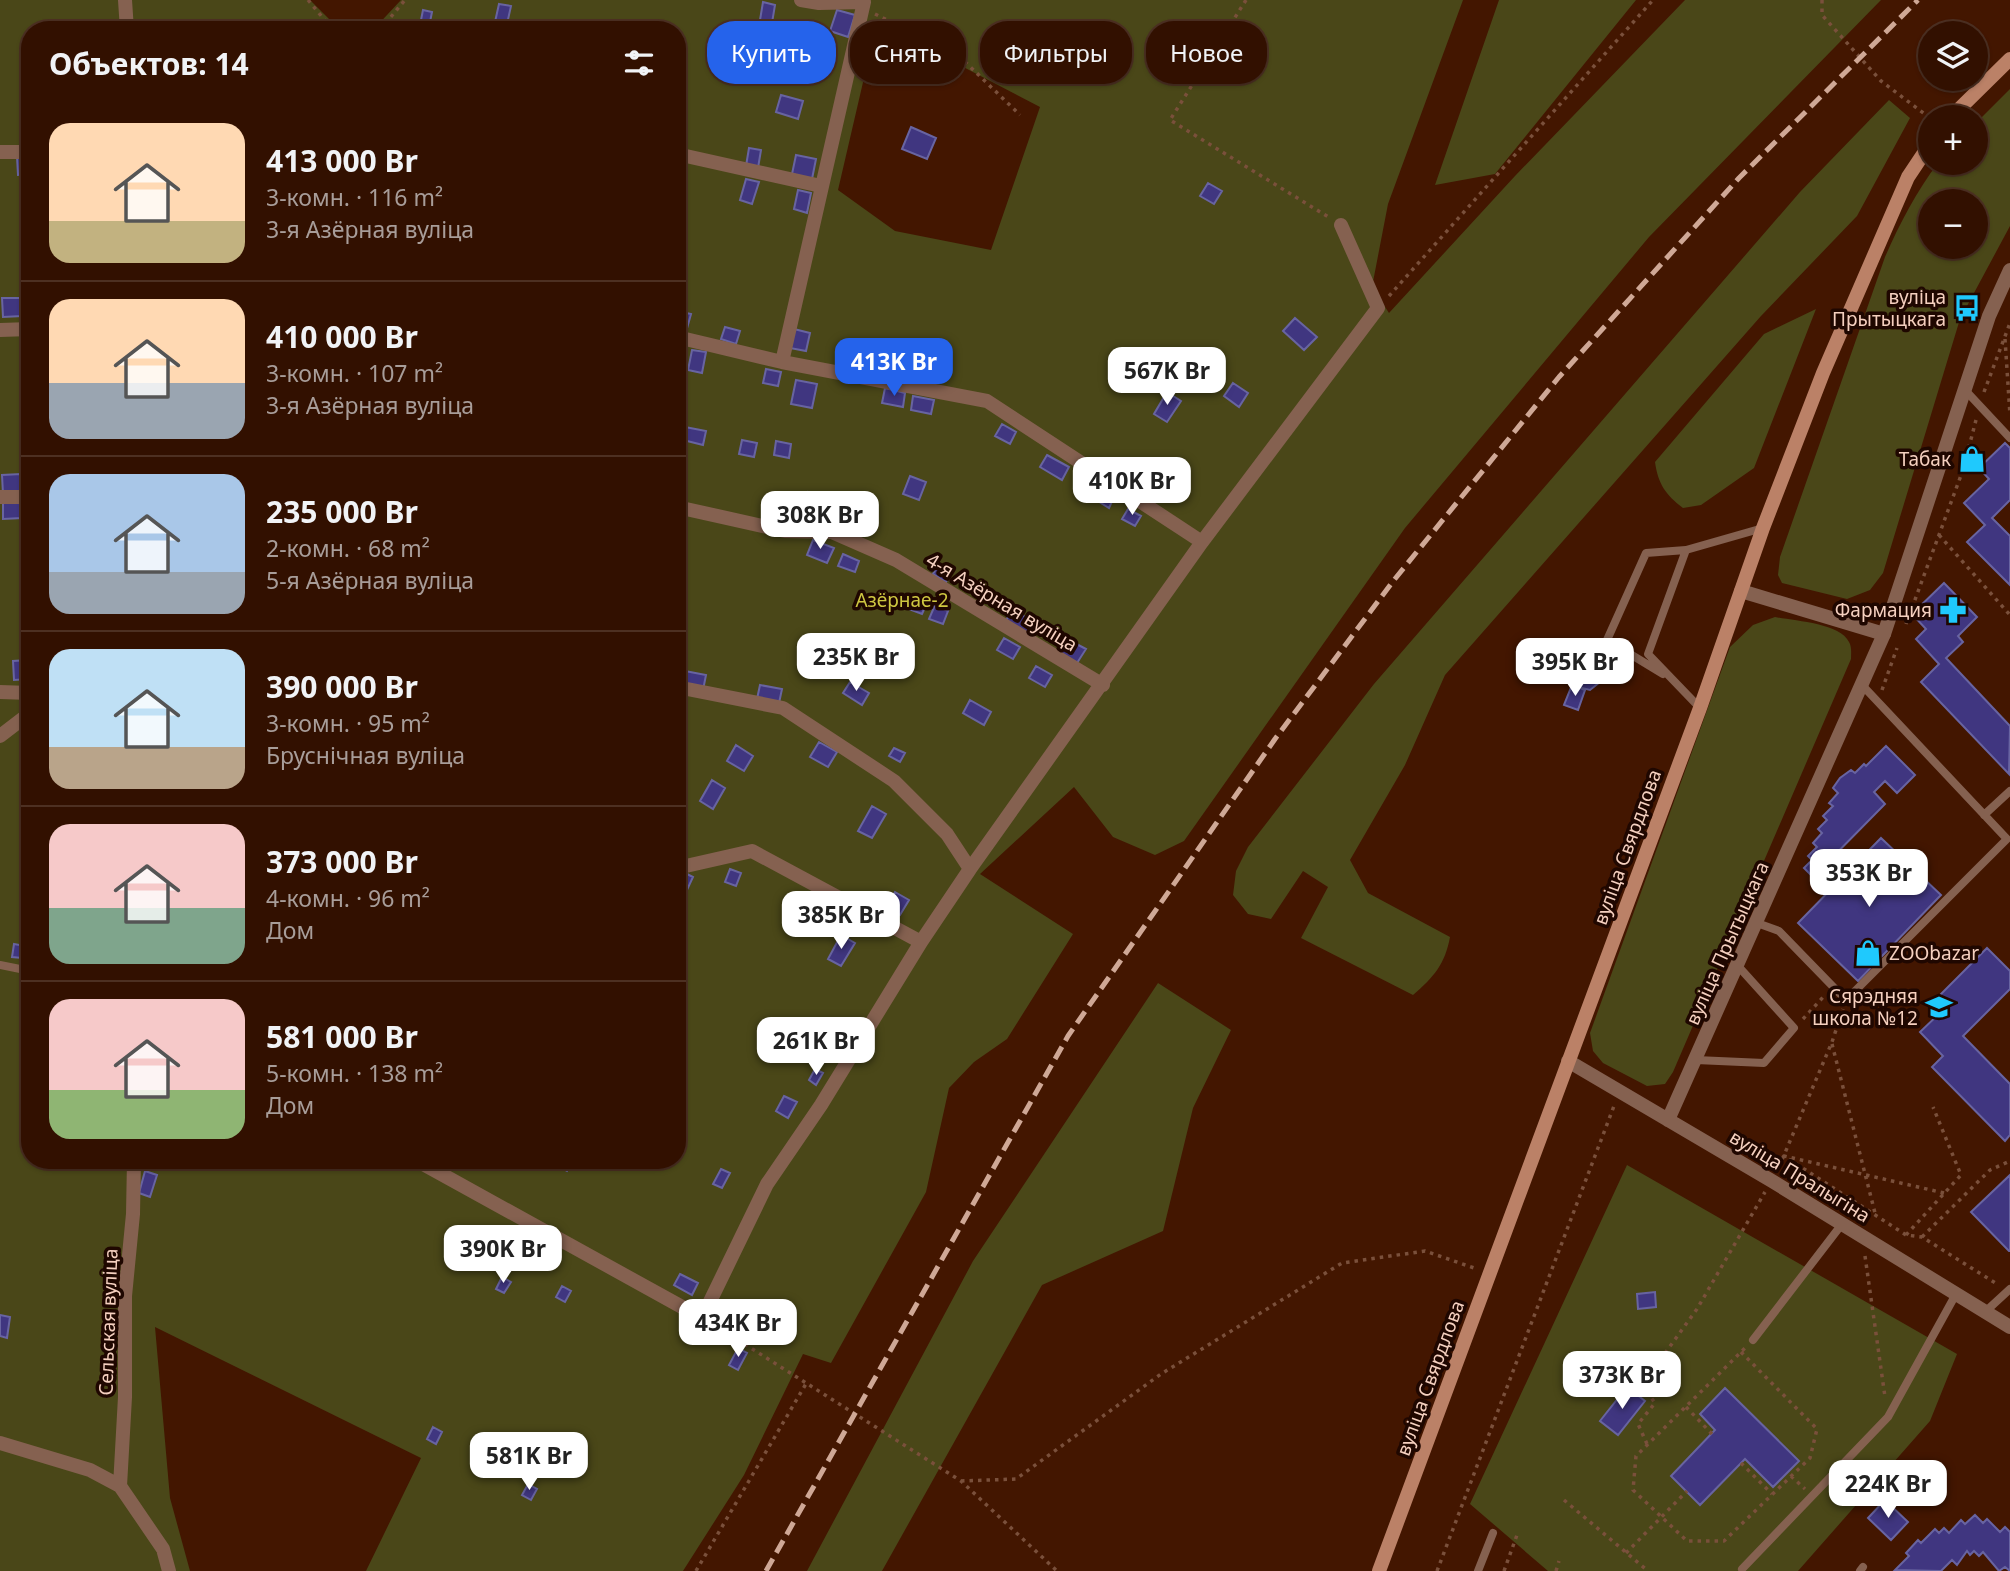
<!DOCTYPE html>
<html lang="ru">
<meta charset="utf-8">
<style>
:root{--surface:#321000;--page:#3a190a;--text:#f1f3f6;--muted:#a89d99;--line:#4d3022;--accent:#2563eb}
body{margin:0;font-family:"Noto Sans",sans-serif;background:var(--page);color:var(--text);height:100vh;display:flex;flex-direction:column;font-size:26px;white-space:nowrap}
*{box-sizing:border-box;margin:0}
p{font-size:23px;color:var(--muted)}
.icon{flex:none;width:38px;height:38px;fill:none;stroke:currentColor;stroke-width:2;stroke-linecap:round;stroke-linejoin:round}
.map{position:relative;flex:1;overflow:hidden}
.panel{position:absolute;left:21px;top:21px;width:665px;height:1148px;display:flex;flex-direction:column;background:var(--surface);border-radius:28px;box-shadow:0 2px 5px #0004,0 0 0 2px var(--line)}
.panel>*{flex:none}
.top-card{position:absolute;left:707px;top:21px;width:665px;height:63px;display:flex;gap:14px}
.buttons{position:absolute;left:1918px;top:21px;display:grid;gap:14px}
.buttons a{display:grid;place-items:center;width:70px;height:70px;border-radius:50%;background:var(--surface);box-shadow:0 2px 5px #0004,0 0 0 2px var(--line);font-size:35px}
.price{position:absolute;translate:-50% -60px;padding:0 16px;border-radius:14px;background:#fff;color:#222;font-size:23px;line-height:46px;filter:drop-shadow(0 2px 4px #0008)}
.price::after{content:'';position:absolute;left:50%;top:42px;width:21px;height:16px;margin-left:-10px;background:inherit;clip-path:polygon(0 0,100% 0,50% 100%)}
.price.active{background:var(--accent);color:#fff}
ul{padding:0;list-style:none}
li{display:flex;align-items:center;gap:21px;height:175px;padding:0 28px}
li+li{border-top:2px solid var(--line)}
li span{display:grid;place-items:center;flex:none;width:196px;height:140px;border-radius:21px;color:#555}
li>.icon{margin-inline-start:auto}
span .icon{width:84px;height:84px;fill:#fffc;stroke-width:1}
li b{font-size:30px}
h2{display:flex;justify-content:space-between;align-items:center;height:84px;padding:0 28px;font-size:30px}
.pill{padding:0 24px;border-radius:28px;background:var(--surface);box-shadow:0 2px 5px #0004,0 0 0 2px var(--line);font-size:24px;line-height:63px}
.pill.active{background:var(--accent);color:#fff}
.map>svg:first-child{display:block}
.green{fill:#4a4718;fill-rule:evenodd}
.building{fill:#403680;stroke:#6864a1;stroke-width:2}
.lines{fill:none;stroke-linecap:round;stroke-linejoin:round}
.path{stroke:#7a503b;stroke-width:3.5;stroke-dasharray:3.5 5;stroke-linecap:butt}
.service{stroke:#856150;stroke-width:8}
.minor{stroke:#856150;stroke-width:14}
.tertiary{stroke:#856150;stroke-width:14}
.secondary{stroke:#bb8167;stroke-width:14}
.rail{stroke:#cfa896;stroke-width:5;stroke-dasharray:14 7;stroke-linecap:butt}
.labels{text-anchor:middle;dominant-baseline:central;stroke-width:7;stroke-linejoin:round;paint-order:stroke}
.poi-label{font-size:19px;fill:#f5d0bf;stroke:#1f0700;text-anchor:end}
.park-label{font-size:19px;fill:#cfc741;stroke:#1f0700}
.street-label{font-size:19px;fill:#f5d0bf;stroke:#1f0700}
</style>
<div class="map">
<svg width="2010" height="1571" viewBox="0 0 2010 1571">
<rect width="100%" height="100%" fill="#431600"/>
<path class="green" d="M 0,0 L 310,0 L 340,30 L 30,30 L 30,1160 L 677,1160 L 677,30 L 373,30 L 401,0 L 1463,0 L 1388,204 L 1372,287 L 1389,313 L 1515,176 L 1685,0 L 1881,0 L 1649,237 L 1405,528 L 1184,841 L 1155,855 L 1113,837 L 1074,787 L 980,874 L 1073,934 L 1007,1039 L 974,1062 L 949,1088 L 926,1192 L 831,1363 L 803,1354 L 744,1475 L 683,1571 L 366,1571 L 421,1458 L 155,1327 L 170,1498 L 190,1571 L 0,1571 ZM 877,22 L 1040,107 L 991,250 L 895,231 L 838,190 Z
M 1499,0 L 1636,0 L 1495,174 L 1435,185 Z
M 2010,89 L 2010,226 L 1960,319 L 1883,573 L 1870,590 L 1847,599 L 1782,583 L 1778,575 L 1780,557 L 1885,257 C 1900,223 1916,192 1938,163 L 1976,163 L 1976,123 ZM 1930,201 L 1976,201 L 1976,247 L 1930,247 Z
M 1889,100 L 1910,118 L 1857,216 L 1761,316 L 1445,675 L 1405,765 L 1350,860 L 1368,893 L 1450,937 C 1445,964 1434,977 1413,995 L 1301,938 L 1328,887 L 1303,871 L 1271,919 L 1248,914 L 1233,895 L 1236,871 L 1248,847 L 1374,684 L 1800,192 Z
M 1816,309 L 1754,468 L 1701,505 L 1683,508 C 1666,495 1658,484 1655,462 L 1764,334 Z
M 1775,617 C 1794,621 1840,623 1849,642 C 1852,647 1851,654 1851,659 L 1673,1072 L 1665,1084 L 1647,1086 L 1603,1063 L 1593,1051 L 1590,1033 L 1730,647 L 1753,625 Z
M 1158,983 L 1231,1030 L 1193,1108 L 1163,1231 L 1042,1285 L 882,1571 L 807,1571 L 973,1261 Z
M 1627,1165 L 1957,1354 L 1930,1421 L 1798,1571 L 1548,1571 L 1470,1504 Z"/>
<path class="building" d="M 763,2 L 775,5 L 772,23 L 760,20 Z
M 499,4 L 511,6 L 507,24 L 495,22 Z
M 423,10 L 432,12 L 429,27 L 420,25 Z
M 837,10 L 855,15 L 848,37 L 830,31 Z
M 895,49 L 921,55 L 916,73 L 890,67 Z
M 781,95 L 803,101 L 798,119 L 776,112 Z
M 911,127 L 936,138 L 927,159 L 902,149 Z
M 749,148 L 761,150 L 758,168 L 746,166 Z
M 30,155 L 30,174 L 18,175 L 17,156 Z
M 796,155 L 816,159 L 812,179 L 792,174 Z
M 746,179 L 759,182 L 752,204 L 740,200 Z
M 1208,183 L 1222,191 L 1214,204 L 1200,196 Z
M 798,190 L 811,193 L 807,213 L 794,209 Z
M 2,298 L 21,298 L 22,316 L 3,317 Z
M 677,311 L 691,314 L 686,332 L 677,329 Z
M 1295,318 L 1317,337 L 1304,350 L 1283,331 Z
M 725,327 L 740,331 L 736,344 L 721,339 Z
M 794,329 L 810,333 L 806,351 L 790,348 Z
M 692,350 L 706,352 L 702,373 L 688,370 Z
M 766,369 L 781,372 L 778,386 L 763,383 Z
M 796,380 L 817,384 L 812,408 L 791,404 Z
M 1233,383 L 1248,393 L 1239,407 L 1224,396 Z
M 885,388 L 905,393 L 903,407 L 882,403 Z
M 1167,392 L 1181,401 L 1167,422 L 1154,414 Z
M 913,396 L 934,400 L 931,414 L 911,410 Z
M 1002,424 L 1016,432 L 1010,444 L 995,436 Z
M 685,427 L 706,431 L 703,445 L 683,440 Z
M 742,440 L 757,443 L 754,457 L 739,454 Z
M 776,441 L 791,444 L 789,458 L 774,455 Z
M 2005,443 L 2010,448 L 2010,500 L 1992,518 L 2010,536 L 2010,585 L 1967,542 L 1985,525 L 1964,503 L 1989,479 L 1979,468 Z
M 1047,455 L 1069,467 L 1062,480 L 1040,467 Z
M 21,474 L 22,493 L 3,494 L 2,475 Z
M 910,476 L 926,482 L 919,500 L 903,494 Z
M 1101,490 L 1114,497 L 1109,508 L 1096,500 Z
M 808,492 L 818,495 L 815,507 L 805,504 Z
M 21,499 L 22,518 L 3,519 L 3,500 Z
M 1128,509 L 1141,516 L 1135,526 L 1122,519 Z
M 813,540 L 834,548 L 827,563 L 807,555 Z
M 843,554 L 859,561 L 855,572 L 838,566 Z
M 939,564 L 951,571 L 946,582 L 933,574 Z
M 1944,583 L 1977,617 L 1958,636 L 1963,642 L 1946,658 L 2010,726 L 2009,774 L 1921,682 L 1939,664 L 1916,639 L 1926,629 L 1912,614 Z
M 677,587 L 685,589 L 683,605 L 677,604 Z
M 910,596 L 927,603 L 922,614 L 906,608 Z
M 935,605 L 948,611 L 943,624 L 929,619 Z
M 1012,610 L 1033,621 L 1025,635 L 1004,624 Z
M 1004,638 L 1020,647 L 1013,659 L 997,650 Z
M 1065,638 L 1086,649 L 1077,663 L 1057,652 Z
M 1585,658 L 1596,664 L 1601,673 L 1600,682 L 1590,690 L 1574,686 Z
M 28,660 L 29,679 L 14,680 L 13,661 Z
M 1036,666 L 1052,675 L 1045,687 L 1029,678 Z
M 685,671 L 706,675 L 703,690 L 682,686 Z
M 850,682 L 869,693 L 862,705 L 843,693 Z
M 760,685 L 782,689 L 779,703 L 757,699 Z
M 1572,685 L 1585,690 L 1578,710 L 1564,705 Z
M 970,700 L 991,712 L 984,725 L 963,713 Z
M 819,742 L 837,752 L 828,767 L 810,757 Z
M 736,745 L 753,756 L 744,771 L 727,761 Z
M 1886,746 L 1915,775 L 1897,793 L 1885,781 L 1874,792 L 1885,804 L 1813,877 L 1804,868 L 1812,860 L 1808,856 L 1817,847 L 1813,843 L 1822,833 L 1818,829 L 1827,820 L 1823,816 L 1833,806 L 1829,803 L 1838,793 L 1833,788 L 1840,778 L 1851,770 L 1855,773 L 1864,764 L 1866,766 Z
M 894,748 L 905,753 L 900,762 L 889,756 Z
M 712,780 L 725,788 L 713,809 L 700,801 Z
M 872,806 L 886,814 L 872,838 L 858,831 Z
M 1881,838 L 1941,895 L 1858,981 L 1798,923 Z
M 730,869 L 741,873 L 736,886 L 725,882 Z
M 683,872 L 693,877 L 687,890 L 677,885 Z
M 895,892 L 909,900 L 900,915 L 886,907 Z
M 819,896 L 828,902 L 821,912 L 812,907 Z
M 841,935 L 855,943 L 841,966 L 828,959 Z
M 14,944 L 25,946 L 22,958 L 12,957 Z
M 1987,948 L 2010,971 L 2010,989 L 1963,1036 L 2010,1084 L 2010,1135 L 2005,1141 L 1932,1067 L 1943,1056 L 1920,1032 L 1942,1011 L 1933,1002 Z
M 815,1069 L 823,1073 L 816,1085 L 809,1080 Z
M 784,1096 L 797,1102 L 788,1118 L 776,1111 Z
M 556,1160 L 573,1160 L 567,1171 L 554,1164 Z
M 721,1169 L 730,1173 L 722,1188 L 713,1184 Z
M 145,1171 L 157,1175 L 150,1197 L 139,1193 Z
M 2010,1175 L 2010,1251 L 2009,1251 L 1971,1212 Z
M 680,1274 L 698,1283 L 692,1295 L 674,1285 Z
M 502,1277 L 511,1282 L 504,1293 L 496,1289 Z
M 562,1286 L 571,1291 L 565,1302 L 556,1297 Z
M 1655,1292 L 1656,1307 L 1638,1309 L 1637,1294 Z
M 0,1315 L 10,1317 L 7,1338 L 0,1336 Z
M 688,1317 L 696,1322 L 690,1333 L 681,1328 Z
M 738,1348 L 747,1353 L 738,1370 L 729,1365 Z
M 1627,1387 L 1645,1401 L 1618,1435 L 1600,1421 Z
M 1725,1388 L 1799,1461 L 1773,1487 L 1745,1459 L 1700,1505 L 1671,1476 L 1715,1430 L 1700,1414 Z
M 433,1427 L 442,1432 L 436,1444 L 427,1439 Z
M 528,1484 L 537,1489 L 531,1500 L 522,1495 Z
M 1885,1500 L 1908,1522 L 1891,1540 L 1868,1518 Z
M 1975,1515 L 1983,1523 L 1987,1519 L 2000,1532 L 2005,1527 L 2010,1532 L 2010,1571 L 2005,1567 L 1999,1571 L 1983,1552 L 1979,1556 L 1974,1551 L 1970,1555 L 1967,1551 L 1957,1565 L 1952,1560 L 1941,1571 L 1895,1570 L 1909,1556 L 1906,1553 L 1918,1540 L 1921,1543 L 1935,1529 L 1939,1533 L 1944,1528 L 1949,1533 L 1961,1520 L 1965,1524 Z"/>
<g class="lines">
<path class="path" d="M 308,0 L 333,30
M 1246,0 L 1170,120 L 1330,218
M 1822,0 L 1822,15 L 1881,81 L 1930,118
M 875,14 L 958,55 L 1020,115
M 380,30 L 405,0
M 1389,296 L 1653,0
M 2005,339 L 2010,415
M 1984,392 L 2010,323
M 1939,535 L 2010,615
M 1906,624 L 1963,470 L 1976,420
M 1882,690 L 1897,648
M 1803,1019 L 1826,994
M 1832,1044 L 1875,1213
M 1779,1167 L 1832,1042 L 1843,1009
M 1944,1193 L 1784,1156 L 1906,1235 L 1922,1237 L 1997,1284
M 1906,1235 L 1961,1175 L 1933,1107
M 1922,1237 L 1990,1170 L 2010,1161
M 1865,1256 L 1885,1397
M 716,1326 L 961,1481 L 1057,1571
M 1741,1352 L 1817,1429 L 1810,1458 L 1724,1541 L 1687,1541 L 1633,1490 L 1636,1456 L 1746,1347
M 1686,1407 L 1712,1434
M 1647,1444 L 1638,1424 L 1655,1403 L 1642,1385 L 1697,1309 L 1765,1192
M 1741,1463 L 1772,1494
M 1791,1476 L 1805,1489
M 961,1481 L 1016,1479 L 1161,1374 L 1342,1263 L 1425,1251 L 1477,1269
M 1564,1500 L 1648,1571
M 1626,1553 L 1687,1491
M 696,1571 L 807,1382
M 1437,1571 L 1614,1106
M 1504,1571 L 1517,1535
M 1556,1571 L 1559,1561"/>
<path class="service" d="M 1965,390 L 2010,438
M 1663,674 L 1607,640 L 1646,553 L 1686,550
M 1700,708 L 1648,654 L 1686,550 L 1763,528
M 1984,815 L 2010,791
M 1757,923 L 1779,931 L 1846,1000 L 2007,839 L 1862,685
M 0,965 L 30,971
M 1696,1060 L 1764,1063 L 1794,1028 L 1738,966
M 1985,1312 L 2010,1289
M 1753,1340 L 1842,1224
M 1742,1569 L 1888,1417 L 1956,1294
M 1478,1571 L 1493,1533
M 1860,1571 L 1863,1567"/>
<path class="minor" d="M 125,0 L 127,30
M 801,0 L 819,3 L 864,2
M 0,152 L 30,152
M 677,154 L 821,186
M 0,330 L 30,329
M 677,337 L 782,362 L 987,401 L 1202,542
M 782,362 L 864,2
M 0,497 L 30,497
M 677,507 L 785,531 L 832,532 L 896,560 L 1103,685
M 1741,591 L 1884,634
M 677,687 L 783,708 L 894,781 L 947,834 L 970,869
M 0,692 L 30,693
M 0,736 L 30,713
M 677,868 L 752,851 L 921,942
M 416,1160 L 702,1318 L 767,1184 L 821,1105 L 921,942 L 970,869 L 1202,542 L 1378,308 L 1341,225
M 0,1443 L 90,1470 L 120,1486 L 163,1549 L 169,1571
M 120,1486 L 125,1397 L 125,1296 L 133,1214 L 134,1160"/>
<path class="tertiary" d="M 1568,1061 L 1772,1181 L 2010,1327
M 1668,1120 L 1884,634 L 1989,316 L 2010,270"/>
<path class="secondary" d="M 1951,117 L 2010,59
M 1379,1571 L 1700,708 L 1763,528 L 1823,373 L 1908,177 L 1930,144"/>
<path class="rail" d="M 766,1571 L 1068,1036 L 1275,739 L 1394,580 L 1559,377 L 1739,178 L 1918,0"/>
</g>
<defs>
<symbol id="bus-bare" viewBox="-9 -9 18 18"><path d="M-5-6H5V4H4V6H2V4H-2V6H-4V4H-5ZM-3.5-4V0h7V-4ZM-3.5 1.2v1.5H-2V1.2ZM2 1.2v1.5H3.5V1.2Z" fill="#1fc9fd" stroke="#1f0700" stroke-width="2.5" paint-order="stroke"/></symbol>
<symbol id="shop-bare" viewBox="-9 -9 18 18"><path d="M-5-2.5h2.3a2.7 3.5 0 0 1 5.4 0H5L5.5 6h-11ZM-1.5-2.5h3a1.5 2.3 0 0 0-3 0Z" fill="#1fc9fd" stroke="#1f0700" stroke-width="2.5" paint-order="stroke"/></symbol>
<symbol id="pharmacy-bare" viewBox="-9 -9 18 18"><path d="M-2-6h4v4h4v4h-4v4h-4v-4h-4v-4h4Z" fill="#1fc9fd" stroke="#1f0700" stroke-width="2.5" paint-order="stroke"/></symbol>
<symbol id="school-bare" viewBox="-9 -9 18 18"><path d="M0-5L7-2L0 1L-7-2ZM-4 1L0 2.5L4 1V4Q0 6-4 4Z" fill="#1fc9fd" stroke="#1f0700" stroke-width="2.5" paint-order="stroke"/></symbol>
</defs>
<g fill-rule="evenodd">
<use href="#bus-bare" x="1948" y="289" width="38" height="38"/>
<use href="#shop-bare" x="1953" y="440" width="38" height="38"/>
<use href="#pharmacy-bare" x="1934" y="591" width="38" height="38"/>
<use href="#shop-bare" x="1849" y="934" width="38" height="38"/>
<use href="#school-bare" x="1920" y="988" width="38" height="38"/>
</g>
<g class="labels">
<g class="poi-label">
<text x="1946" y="297">вуліца<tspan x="1946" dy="22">Прытыцкага</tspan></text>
<text x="1951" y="459">Табак</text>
<text x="1932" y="610">Фармация</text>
<text x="1889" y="953" text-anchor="start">ZOObazar</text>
<text x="1918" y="996">Сярэдняя<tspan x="1918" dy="22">школа №12</tspan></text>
</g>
<g class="park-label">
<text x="902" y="600">Азёрнае-2</text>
</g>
<g class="street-label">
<text transform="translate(1002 602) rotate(31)">4-я Азёрная вуліца</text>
<text transform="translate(1627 847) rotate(-70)">вуліца Свярдлова</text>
<text transform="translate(1727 943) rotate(-66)">вуліца Прытыцкага</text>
<text transform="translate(1800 1176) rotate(31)">вуліца Пралыгіна</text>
<text transform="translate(108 1322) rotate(-88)">Сельская вуліца</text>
<text transform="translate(1430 1378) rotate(-70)">вуліца Свярдлова</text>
</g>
</g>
</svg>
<div class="buttons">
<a><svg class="icon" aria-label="layers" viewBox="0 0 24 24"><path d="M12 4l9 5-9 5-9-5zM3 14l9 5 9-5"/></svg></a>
<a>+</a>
<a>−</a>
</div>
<b class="price active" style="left:894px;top:398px">413K Br</b>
<b class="price" style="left:1167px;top:407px">567K Br</b>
<b class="price" style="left:1132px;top:517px">410K Br</b>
<b class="price" style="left:820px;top:551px">308K Br</b>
<b class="price" style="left:856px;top:693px">235K Br</b>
<b class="price" style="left:1575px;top:698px">395K Br</b>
<b class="price" style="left:1869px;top:909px">353K Br</b>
<b class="price" style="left:841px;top:951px">385K Br</b>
<b class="price" style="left:816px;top:1077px">261K Br</b>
<b class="price" style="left:503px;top:1285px">390K Br</b>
<b class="price" style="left:738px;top:1359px">434K Br</b>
<b class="price" style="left:1622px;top:1411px">373K Br</b>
<b class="price" style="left:529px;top:1492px">581K Br</b>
<b class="price" style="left:1888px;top:1520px">224K Br</b>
<div class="top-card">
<a class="pill active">Купить</a>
<a class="pill">Снять</a>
<a class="pill">Фильтры</a>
<a class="pill">Новое</a>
</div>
<section class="panel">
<h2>Объектов: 14<svg class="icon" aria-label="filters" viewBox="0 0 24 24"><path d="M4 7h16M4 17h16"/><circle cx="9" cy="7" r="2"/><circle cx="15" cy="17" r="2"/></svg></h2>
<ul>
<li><span style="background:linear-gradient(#ffd9b3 70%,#c2b280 0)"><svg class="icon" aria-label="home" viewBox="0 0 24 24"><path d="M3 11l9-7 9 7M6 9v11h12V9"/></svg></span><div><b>413 000 Br</b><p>3-комн. · 116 m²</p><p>3-я Азёрная вуліца</p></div></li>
<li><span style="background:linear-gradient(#ffd9b3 60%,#9aa5b1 0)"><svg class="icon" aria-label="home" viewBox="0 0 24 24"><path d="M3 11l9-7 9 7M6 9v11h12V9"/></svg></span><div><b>410 000 Br</b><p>3-комн. · 107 m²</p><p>3-я Азёрная вуліца</p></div></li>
<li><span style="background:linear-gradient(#a9c7e8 70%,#9aa5b1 0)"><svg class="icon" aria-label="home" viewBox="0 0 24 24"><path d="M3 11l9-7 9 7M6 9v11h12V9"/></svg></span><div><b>235 000 Br</b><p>2-комн. · 68 m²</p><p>5-я Азёрная вуліца</p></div></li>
<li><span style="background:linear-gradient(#bfe0f5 70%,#b9a48a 0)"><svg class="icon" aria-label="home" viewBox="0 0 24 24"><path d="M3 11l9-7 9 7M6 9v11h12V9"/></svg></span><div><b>390 000 Br</b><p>3-комн. · 95 m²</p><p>Бруснічная вуліца</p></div></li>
<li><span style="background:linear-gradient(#f6c9c9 60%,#7fa58c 0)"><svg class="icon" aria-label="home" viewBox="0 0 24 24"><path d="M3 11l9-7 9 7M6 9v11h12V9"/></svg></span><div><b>373 000 Br</b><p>4-комн. · 96 m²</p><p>Дом</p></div></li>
<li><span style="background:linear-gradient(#f6c9c9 65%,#8fb573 0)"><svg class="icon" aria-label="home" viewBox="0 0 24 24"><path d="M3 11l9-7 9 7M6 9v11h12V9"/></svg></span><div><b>581 000 Br</b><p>5-комн. · 138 m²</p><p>Дом</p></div></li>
</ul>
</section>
</div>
